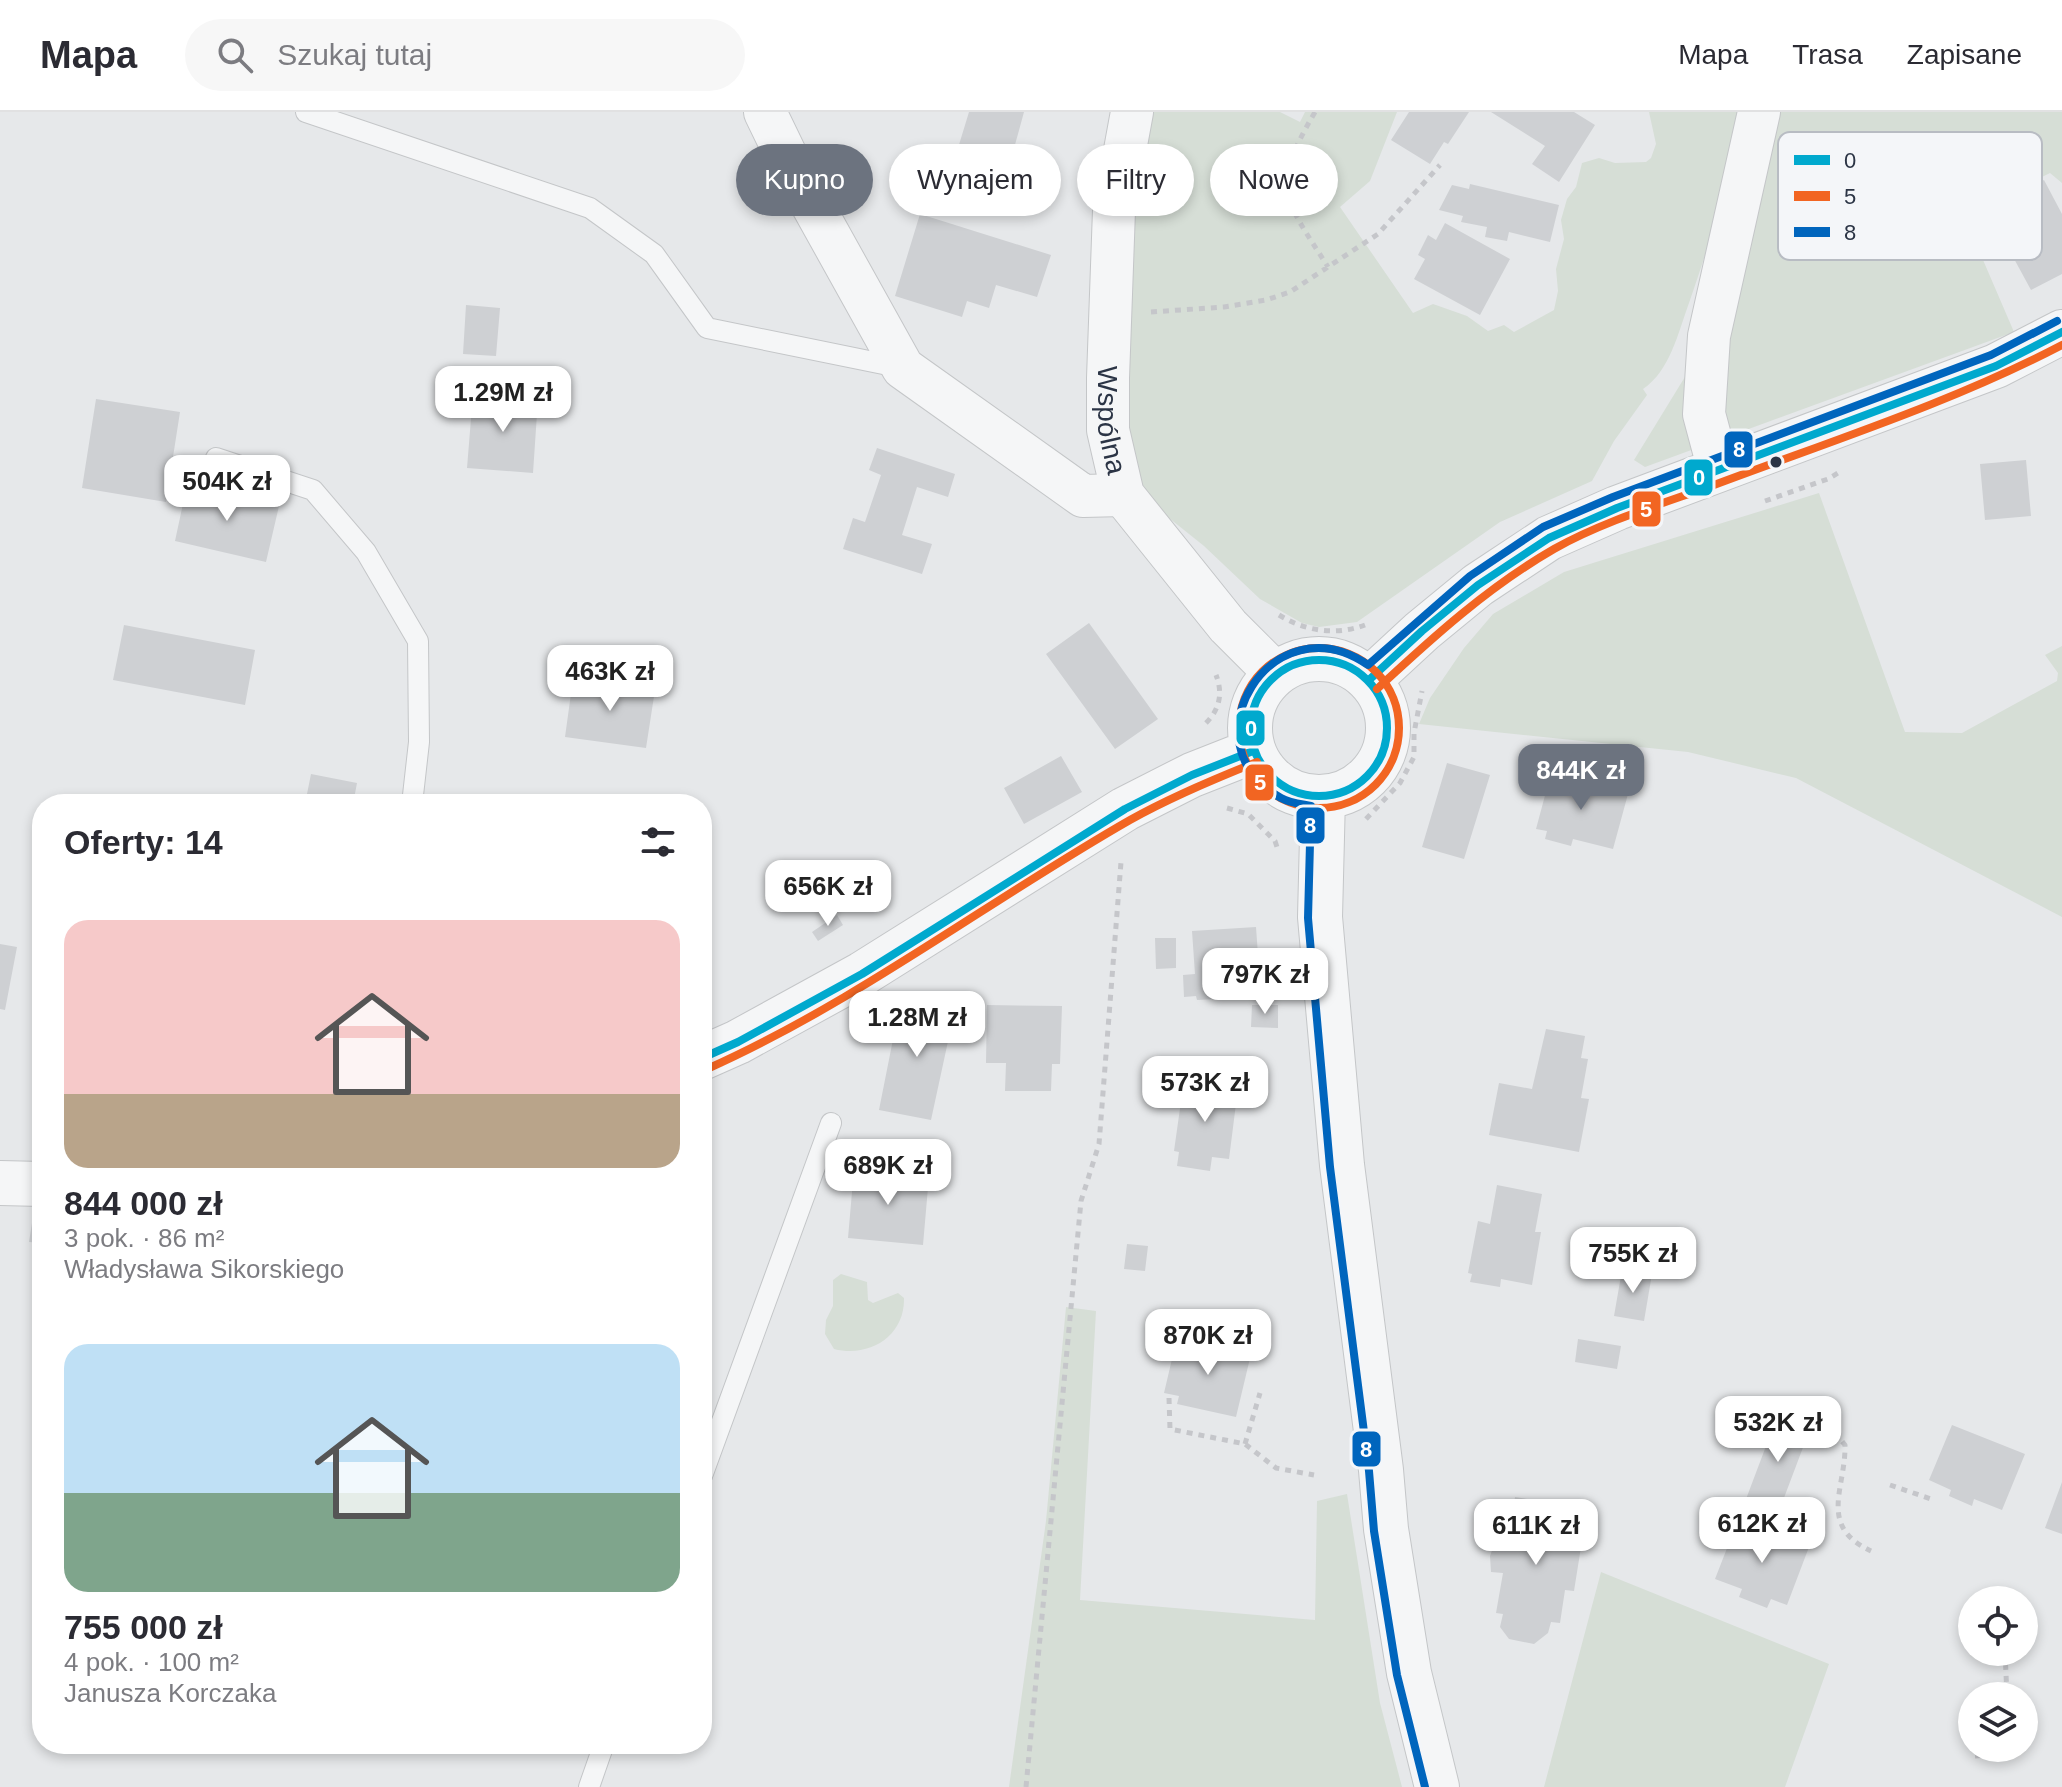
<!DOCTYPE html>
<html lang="pl">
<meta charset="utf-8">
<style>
:root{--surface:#fff;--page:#f7f7f7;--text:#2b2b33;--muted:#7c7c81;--line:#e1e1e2;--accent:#6c737f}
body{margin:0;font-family:Helvetica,sans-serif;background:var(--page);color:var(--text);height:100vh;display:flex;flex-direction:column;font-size:30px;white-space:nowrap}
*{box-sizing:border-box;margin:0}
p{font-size:26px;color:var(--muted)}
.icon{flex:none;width:44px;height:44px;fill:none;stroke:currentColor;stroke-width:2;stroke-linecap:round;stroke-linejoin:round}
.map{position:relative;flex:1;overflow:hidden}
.details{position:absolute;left:32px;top:682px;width:680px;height:960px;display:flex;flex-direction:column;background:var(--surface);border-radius:32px;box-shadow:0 4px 12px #0003}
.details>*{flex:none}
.hud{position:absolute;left:736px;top:32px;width:760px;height:72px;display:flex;gap:16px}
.tools{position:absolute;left:1958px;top:1474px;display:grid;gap:16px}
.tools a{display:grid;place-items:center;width:80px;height:80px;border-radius:50%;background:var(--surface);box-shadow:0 4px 12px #0003;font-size:40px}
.price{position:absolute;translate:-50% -68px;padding:0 18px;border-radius:16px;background:#fff;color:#222;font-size:26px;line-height:52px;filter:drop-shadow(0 2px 4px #0008)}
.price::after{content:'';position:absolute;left:50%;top:48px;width:24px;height:18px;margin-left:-12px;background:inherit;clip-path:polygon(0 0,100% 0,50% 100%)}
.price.selected{background:var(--accent);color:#fff}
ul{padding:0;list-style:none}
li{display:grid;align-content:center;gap:16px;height:424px;padding:0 32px}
li span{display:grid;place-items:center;height:248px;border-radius:24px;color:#555}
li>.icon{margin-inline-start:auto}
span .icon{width:144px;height:144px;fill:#fffc;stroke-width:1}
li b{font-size:34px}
h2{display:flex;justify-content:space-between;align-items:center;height:96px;padding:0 32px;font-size:34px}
.pill{padding:0 28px;border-radius:36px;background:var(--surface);box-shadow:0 4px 12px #0003;font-size:28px;line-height:72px}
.pill.selected{background:var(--accent);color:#fff}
header{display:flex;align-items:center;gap:48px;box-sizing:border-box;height:112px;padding:0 40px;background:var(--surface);border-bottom:2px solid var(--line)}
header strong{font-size:38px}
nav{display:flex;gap:44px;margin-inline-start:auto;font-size:28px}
.search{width:560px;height:72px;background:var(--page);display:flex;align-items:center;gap:20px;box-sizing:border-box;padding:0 28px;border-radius:44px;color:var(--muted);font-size:30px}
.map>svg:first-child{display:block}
.green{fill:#d6ded6}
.building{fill:#ced0d3}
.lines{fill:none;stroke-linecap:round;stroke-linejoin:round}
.service-casing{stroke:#c4c6c8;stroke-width:22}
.minor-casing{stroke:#c4c6c8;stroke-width:44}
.tertiary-casing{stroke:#c4c6c8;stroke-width:46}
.path{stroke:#c5c6ca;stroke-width:5;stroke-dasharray:6 6;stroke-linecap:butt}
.service{stroke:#f5f6f7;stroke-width:20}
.minor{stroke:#f5f6f7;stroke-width:42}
.tertiary{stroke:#f5f6f7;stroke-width:44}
.bus-1-casing{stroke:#f4f6f9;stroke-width:14}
.bus-2-casing{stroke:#f4f6f9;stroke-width:14}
.bus-3-casing{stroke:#f4f6f9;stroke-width:14}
.bus-1{stroke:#00a9ce;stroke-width:8}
.bus-2{stroke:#f26522;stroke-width:8}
.bus-3{stroke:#0065bd;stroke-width:8}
.bus-dot{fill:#2b3445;stroke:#f4f6f9;stroke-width:3}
.labels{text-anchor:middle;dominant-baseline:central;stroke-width:7;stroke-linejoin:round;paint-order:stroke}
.street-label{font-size:28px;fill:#2b3445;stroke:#f4f6f9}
.key{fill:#f4f6f9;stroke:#b8bcc3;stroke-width:2}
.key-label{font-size:22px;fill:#2b3445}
.line-badge{stroke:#f4f6f9;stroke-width:3}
.badge-label{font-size:22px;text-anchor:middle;font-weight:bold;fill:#fff}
</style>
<header>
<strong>Mapa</strong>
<div class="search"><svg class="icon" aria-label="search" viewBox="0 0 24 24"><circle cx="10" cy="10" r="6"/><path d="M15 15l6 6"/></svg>Szukaj tutaj</div>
<nav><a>Mapa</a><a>Trasa</a><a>Zapisane</a></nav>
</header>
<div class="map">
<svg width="2062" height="1675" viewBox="0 0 2062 1675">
<rect width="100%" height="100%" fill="#e6e8ea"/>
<path class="green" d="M 1140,0 L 1280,0 L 1300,10 L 1305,0 L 1397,0 L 1370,69 L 1340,95 L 1413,201 L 1433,192 L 1467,204 L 1488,219 L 1504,213 L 1514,220 L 1554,198 L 1558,179 L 1556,157 L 1564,127 L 1561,108 L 1567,87 L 1576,75 L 1582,51 L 1599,46 L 1615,51 L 1646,50 L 1651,46 L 1656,32 L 1649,0 L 1746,0 C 1729,65 1711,128 1689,191 C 1678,221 1670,259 1643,277 L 1647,283 L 1614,329 L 1592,369 L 1500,410 L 1357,510 L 1319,515 L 1302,511 L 1260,487 L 1204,434 L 1154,394 L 1139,376 L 1114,267 Z
M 1763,0 L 2062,0 L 2062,71 L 2050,61 L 1967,103 L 1971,120 L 2014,220 L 1645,355 L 1634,348 L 1691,255 Z
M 1819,381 L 1905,620 L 1962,621 L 2057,569 L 2058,561 L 2045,543 L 2062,534 L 2062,805 L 1796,666 L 1688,640 L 1419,612 L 1430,586 L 1464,536 L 1493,502 L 1564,460 Z
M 841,1162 L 867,1170 L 868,1188 L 873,1191 L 898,1181 L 904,1186 C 905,1224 870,1246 834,1237 L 825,1222 L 826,1208 L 833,1194 L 833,1168 Z
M 1066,1195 L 1096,1199 L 1080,1488 L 1315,1508 L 1317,1389 L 1347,1382 L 1380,1591 L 1402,1675 L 1009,1675 L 1046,1409 Z
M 1601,1460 L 1829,1552 L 1785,1675 L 1544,1675 Z"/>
<path class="building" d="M 969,0 L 1024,0 L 1010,51 L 958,36 Z
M 1409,0 L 1469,0 L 1448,32 L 1444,30 L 1430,52 L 1391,28 Z
M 1491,0 L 1574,0 L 1595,13 L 1559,70 L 1532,52 L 1545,34 Z
M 2044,68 L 2062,102 L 2062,162 L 2031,178 L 2006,132 L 1994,139 L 1975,105 Z
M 1470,72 L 1559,93 L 1550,130 L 1509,120 L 1507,129 L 1485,125 L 1487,115 L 1461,110 L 1463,104 L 1439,98 L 1452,73 L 1469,77 Z
M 920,102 L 1051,143 L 1037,185 L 996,173 L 989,196 L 967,189 L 962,205 L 895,184 Z
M 1445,111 L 1510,147 L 1480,203 L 1414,167 L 1425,147 L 1418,143 L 1428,123 L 1436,128 Z
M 466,193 L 500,196 L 496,244 L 463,242 Z
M 473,282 L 538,287 L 533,361 L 467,356 Z
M 96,287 L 180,300 L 166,390 L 82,376 Z
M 877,336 L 955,362 L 948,385 L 917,375 L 902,423 L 932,432 L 922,462 L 843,437 L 853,406 L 865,410 L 881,363 L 869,358 Z
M 2026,348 L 2031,404 L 1985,408 L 1980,352 Z
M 187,373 L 279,394 L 266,450 L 175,429 Z
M 1089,511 L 1158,607 L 1115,637 L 1046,542 Z
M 124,513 L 255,538 L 245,593 L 113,568 Z
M 573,567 L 655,578 L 646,636 L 565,625 Z
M 1061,644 L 1082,680 L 1024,712 L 1004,676 Z
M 1447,651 L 1490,663 L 1464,747 L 1422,735 Z
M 1551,661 L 1628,682 L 1613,737 L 1573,727 L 1571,734 L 1545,727 L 1547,719 L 1536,717 Z
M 311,662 L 357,671 L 353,692 L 305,692 Z
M 837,803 L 843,813 L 818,829 L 812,820 Z
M 1256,815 L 1259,857 L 1255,857 L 1257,885 L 1197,888 L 1196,884 L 1184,885 L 1183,863 L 1195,862 L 1192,819 Z
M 1155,826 L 1176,826 L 1176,856 L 1156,857 Z
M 0,832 L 17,835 L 5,898 L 0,897 Z
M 901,887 L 955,897 L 931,1008 L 879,998 Z
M 987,893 L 1062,894 L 1060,952 L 1052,952 L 1051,979 L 1005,979 L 1006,951 L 986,951 Z
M 1252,893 L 1278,893 L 1278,916 L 1251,915 Z
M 1546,917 L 1585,924 L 1581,946 L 1588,947 L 1581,986 L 1589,987 L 1579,1040 L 1489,1023 L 1499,971 L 1532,977 Z
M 1184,968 L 1238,976 L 1229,1047 L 1212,1045 L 1210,1059 L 1177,1054 L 1179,1040 L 1174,1039 Z
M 854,1057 L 929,1064 L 923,1133 L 848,1126 Z
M 1497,1073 L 1542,1082 L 1535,1120 L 1541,1120 L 1532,1173 L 1501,1167 L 1500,1175 L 1470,1170 L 1472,1162 L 1468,1161 L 1478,1109 L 1490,1112 Z
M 32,1111 L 42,1112 L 42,1131 L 29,1130 Z
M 1127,1132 L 1148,1134 L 1145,1159 L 1124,1157 Z
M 1622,1158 L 1652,1162 L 1644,1209 L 1614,1204 Z
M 1578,1227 L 1621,1234 L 1617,1257 L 1575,1250 Z
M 1192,1228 L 1251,1242 L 1236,1305 L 1177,1292 L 1179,1284 L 1164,1281 L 1176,1230 L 1190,1233 Z
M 702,1245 L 712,1248 L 702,1276 Z
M 1783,1289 L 1816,1301 L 1773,1415 L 1740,1403 Z
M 1952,1313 L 2025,1342 L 2002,1398 L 1974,1387 L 1972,1394 L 1949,1384 L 1951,1378 L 1929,1368 Z
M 2062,1370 L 2062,1422 L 2045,1416 Z
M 1515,1385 L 1579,1395 L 1573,1434 L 1581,1435 L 1574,1479 L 1565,1478 L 1560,1511 L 1551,1510 L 1548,1521 L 1534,1532 L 1509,1527 L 1500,1515 L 1503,1502 L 1496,1501 L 1503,1461 L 1491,1460 L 1490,1444 L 1498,1422 L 1509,1423 Z
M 1738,1408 L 1809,1435 L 1787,1493 L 1771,1487 L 1767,1496 L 1739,1485 L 1742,1477 L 1715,1467 Z"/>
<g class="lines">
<defs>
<path id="service" d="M 306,0 L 590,96 L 654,142 L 707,216 L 903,256
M 216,346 L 313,378 L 366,440 L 418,529 L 419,630 L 412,692
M 1282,859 L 1323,854
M 702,1364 L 831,1011
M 589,1675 L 604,1632"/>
<g id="minor">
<path d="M 765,0 L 794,60 L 903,256 L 1083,384 L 1123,383"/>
<path id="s1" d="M 1132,0 L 1114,98 L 1108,266 L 1108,318 L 1123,383 L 1228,514 L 1276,562"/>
<path d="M 1719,358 L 1704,302 L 1709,224 L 1759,0"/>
</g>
<path id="tertiary" d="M1250 616a69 69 0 1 1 138 0a69 69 0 1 1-138 0Z
M 1369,568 L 1422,519 L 1478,473 L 1549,426 L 1617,396 L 1996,254 L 2062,220
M 1323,685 L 1320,805 L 1342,1053 L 1381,1358 L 1386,1417 L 1409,1561 L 1437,1675
M 702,946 L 738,930 L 862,862 L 1125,697 L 1192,663 L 1253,639
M 0,1071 L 42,1072"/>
</defs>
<use href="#service" class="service-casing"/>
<use href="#minor" class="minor-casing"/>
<use href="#tertiary" class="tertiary-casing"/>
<path class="path" d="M 1315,0 C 1270,77 1283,84 1328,155
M 1151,200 L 1224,195 L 1266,188 L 1290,180 L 1378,122 L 1440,53
M 1765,389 L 1828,367 L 1838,361
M 1279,503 C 1305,519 1335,524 1365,513
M 1206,611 C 1220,597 1223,581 1216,563
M 1227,696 L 1248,702 L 1275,729 L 1278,738
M 1366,707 L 1400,671 L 1414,645 L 1414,621 L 1422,579
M 1169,1286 L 1170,1317 L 1245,1332 L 1276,1356 L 1314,1363
M 1812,1312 L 1835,1321 L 1845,1333 C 1846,1376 1817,1414 1871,1439
M 1245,1332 L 1260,1281
M 1890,1373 L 1931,1387
M 2005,1540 L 2007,1584
M 1975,1644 L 1989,1643 L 1996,1636
M 1026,1675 L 1081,1089 L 1099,1032 L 1121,750"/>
<use href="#service" class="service"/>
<use href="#minor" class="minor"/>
<use href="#tertiary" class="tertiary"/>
<defs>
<path id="bus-1" d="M1251 616a68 68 0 1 1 136 0a68 68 0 1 1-136 0Z
M 1369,568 L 1422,519 L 1478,473 L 1549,426 L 1617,396 L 1996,254 L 2062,220
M 702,946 L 738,930 L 862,862 L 1125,697 L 1192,663 L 1253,639"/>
<path id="bus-2" d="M1239 616a80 80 0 1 1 160 0a80 80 0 1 1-160 0Z
M 1377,577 C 1432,526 1488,475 1554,437 C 1600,411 1655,394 1706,376 C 1825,331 1949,292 2062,233
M 707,957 C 857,890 988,789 1130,708 C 1171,685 1214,667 1257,650"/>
<path id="bus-3" d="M 1425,1675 L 1397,1563 L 1374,1419 L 1369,1359 L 1330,1055 L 1308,806 L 1311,694 C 1301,692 1290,691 1281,686 C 1183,632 1272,487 1368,553 L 1470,464 L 1543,415 L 1613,385 L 1991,243 L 2057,209"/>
</defs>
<use href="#bus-1" class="bus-1-casing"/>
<use href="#bus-2" class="bus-2-casing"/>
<use href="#bus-3" class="bus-3-casing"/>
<use href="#bus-1" class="bus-1"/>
<use href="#bus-2" class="bus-2"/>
<use href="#bus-3" class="bus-3"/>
</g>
<circle class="bus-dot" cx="1776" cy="350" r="7"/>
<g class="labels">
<g class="street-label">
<text stroke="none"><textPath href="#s1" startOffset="310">Wspólna</textPath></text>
</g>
</g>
<rect x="1778" y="20" width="264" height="128" rx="12" class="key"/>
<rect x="1794" y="43" width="36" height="10" fill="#00a9ce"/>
<rect x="1794" y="79" width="36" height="10" fill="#f26522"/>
<rect x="1794" y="115" width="36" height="10" fill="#0065bd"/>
<g class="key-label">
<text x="1844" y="56">0</text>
<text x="1844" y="92">5</text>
<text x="1844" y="128">8</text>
</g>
<g class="line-badge">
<rect x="1723" y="318" width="31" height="39" rx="8" fill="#0065bd"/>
<rect x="1683" y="346" width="31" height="39" rx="8" fill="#00a9ce"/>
<rect x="1631" y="378" width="31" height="38" rx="8" fill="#f26522"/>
<rect x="1235" y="597" width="31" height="38" rx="8" fill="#00a9ce"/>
<rect x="1244" y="651" width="31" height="39" rx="8" fill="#f26522"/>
<rect x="1295" y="694" width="31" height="39" rx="8" fill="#0065bd"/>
<rect x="1351" y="1318" width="31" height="38" rx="8" fill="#0065bd"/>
</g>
<g class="badge-label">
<text x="1739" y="345">8</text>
<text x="1699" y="373">0</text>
<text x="1646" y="405">5</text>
<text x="1251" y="624">0</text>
<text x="1260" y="678">5</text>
<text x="1310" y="721">8</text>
<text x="1366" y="1345">8</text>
</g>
</svg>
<div class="tools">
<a><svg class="icon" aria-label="locate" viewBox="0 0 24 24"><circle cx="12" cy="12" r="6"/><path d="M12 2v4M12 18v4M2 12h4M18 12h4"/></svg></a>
<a><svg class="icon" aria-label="layers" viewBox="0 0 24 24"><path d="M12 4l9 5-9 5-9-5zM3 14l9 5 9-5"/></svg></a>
</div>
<b class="price" style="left:503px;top:322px">1.29M zł</b>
<b class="price" style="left:227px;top:411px">504K zł</b>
<b class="price" style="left:610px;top:601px">463K zł</b>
<b class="price selected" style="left:1581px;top:700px">844K zł</b>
<b class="price" style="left:828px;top:816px">656K zł</b>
<b class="price" style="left:1265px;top:904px">797K zł</b>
<b class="price" style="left:917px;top:947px">1.28M zł</b>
<b class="price" style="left:1205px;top:1012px">573K zł</b>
<b class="price" style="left:888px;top:1095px">689K zł</b>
<b class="price" style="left:1633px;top:1183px">755K zł</b>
<b class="price" style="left:1208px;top:1265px">870K zł</b>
<b class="price" style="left:1778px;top:1352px">532K zł</b>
<b class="price" style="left:1762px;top:1453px">612K zł</b>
<b class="price" style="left:1536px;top:1455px">611K zł</b>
<div class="hud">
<a class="pill selected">Kupno</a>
<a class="pill">Wynajem</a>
<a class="pill">Filtry</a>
<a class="pill">Nowe</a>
</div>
<section class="details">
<h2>Oferty: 14<svg class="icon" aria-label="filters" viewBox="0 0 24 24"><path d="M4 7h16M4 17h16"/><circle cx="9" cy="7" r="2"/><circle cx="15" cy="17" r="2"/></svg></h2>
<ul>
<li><span style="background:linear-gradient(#f6c9c9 70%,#b9a48a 0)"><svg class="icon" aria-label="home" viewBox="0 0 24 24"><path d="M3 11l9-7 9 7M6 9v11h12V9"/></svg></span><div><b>844 000 zł</b><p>3 pok. · 86 m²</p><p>Władysława Sikorskiego</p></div></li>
<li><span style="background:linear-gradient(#bfe0f5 60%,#7fa58c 0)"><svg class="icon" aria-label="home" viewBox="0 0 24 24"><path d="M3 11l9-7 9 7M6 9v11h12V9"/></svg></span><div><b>755 000 zł</b><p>4 pok. · 100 m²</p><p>Janusza Korczaka</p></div></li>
</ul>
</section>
</div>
